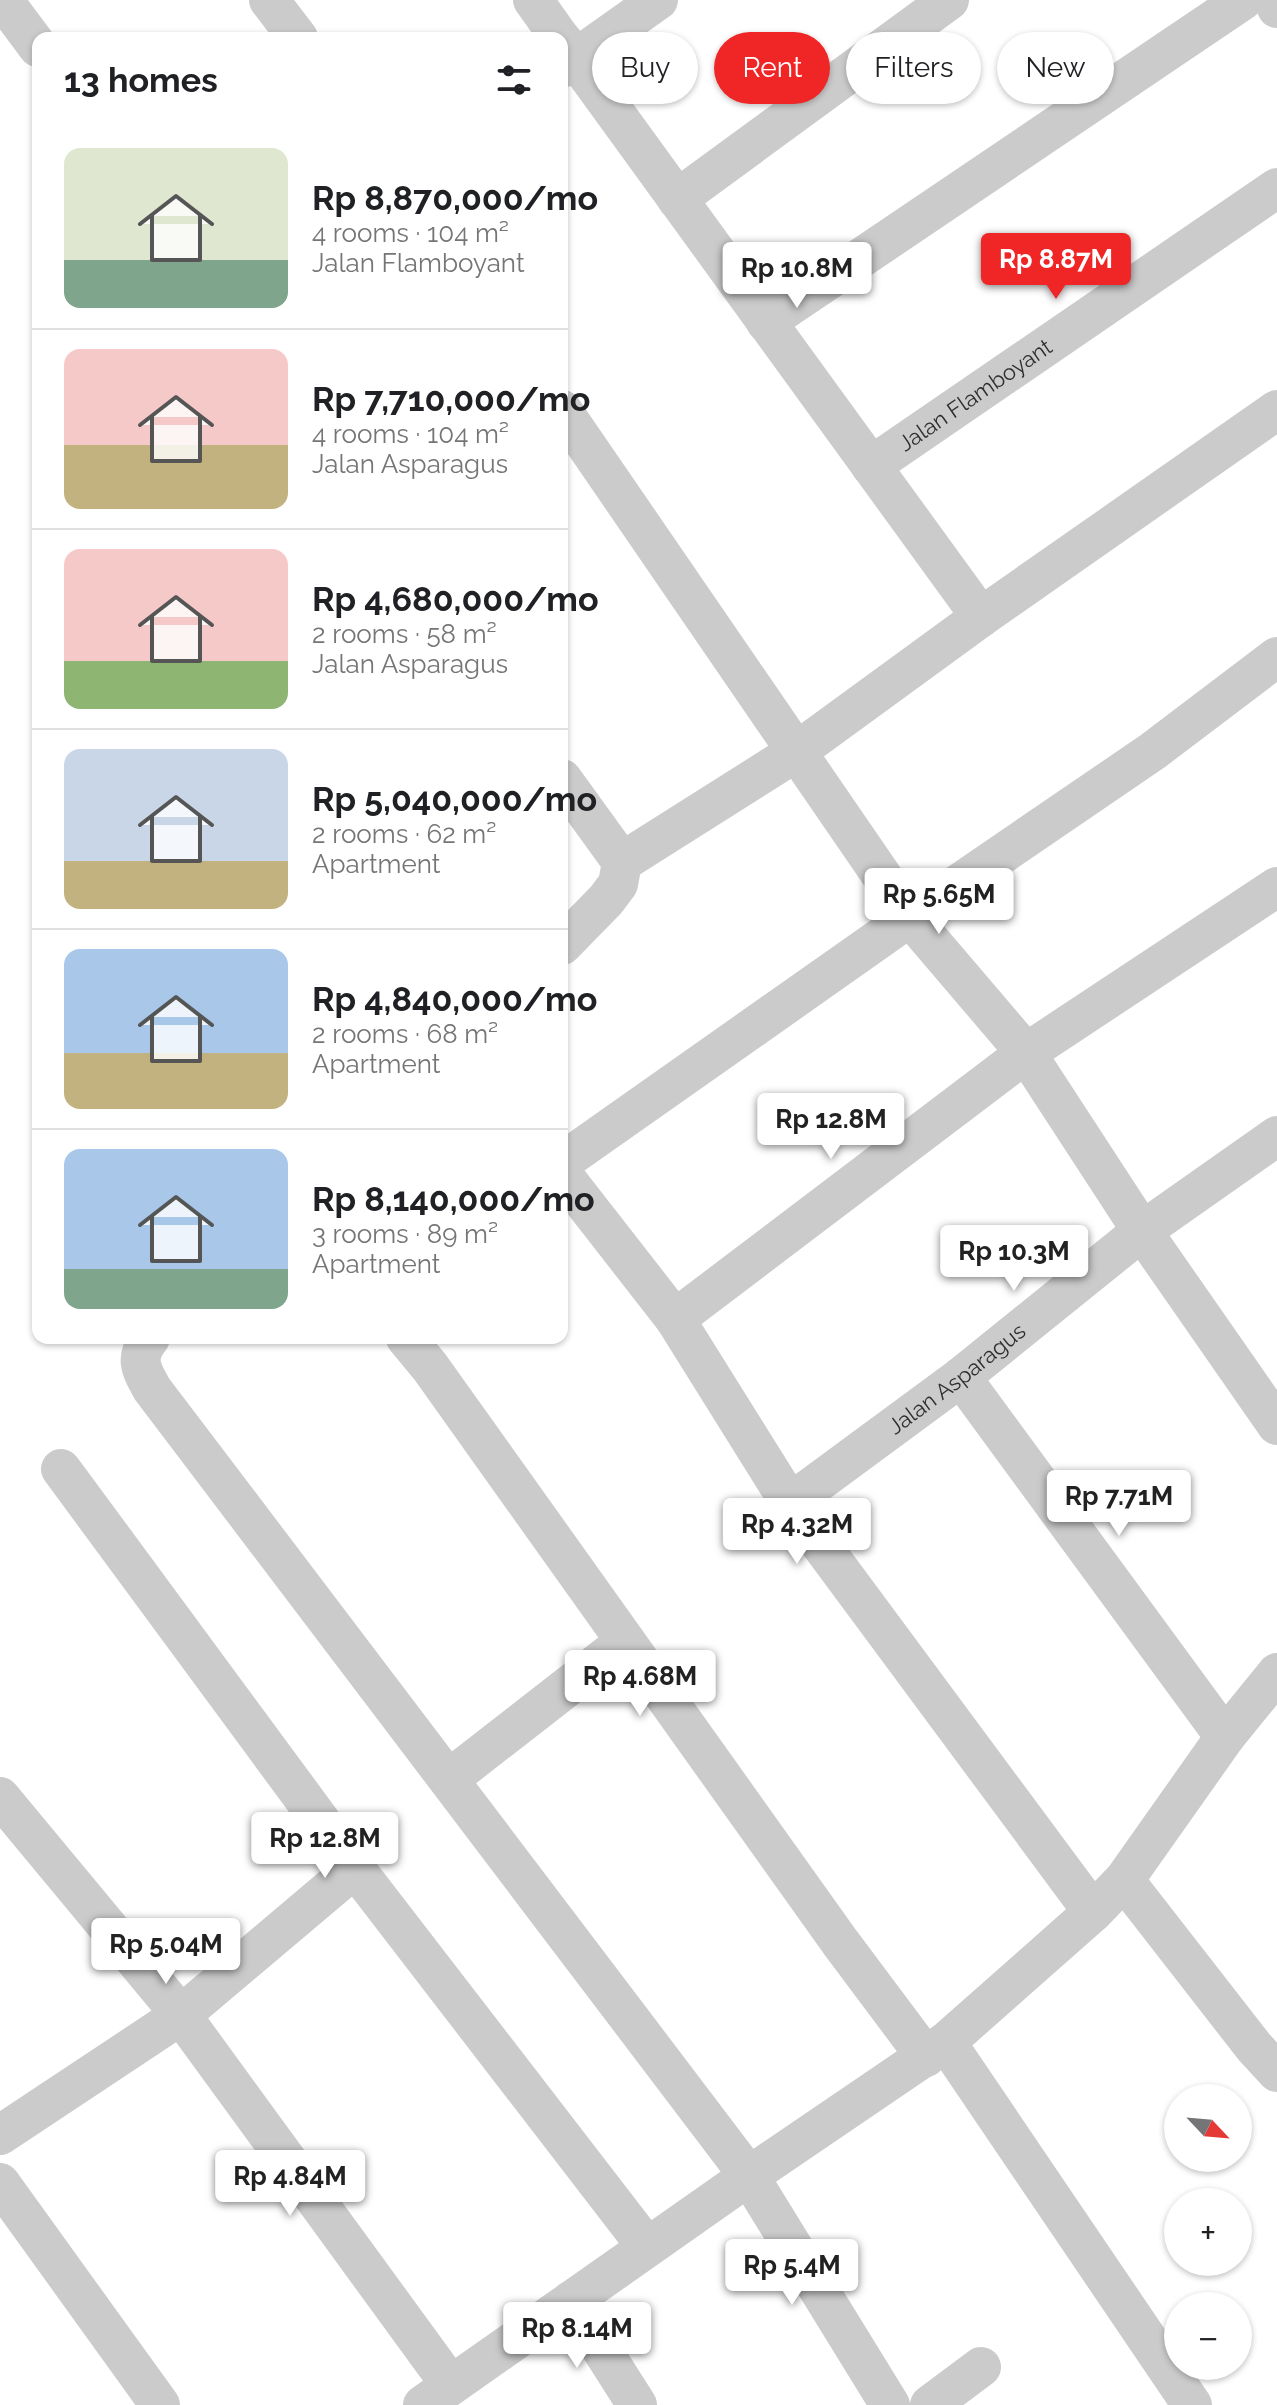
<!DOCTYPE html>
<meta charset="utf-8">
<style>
:root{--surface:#fff;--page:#f6f6f6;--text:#202124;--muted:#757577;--line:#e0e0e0;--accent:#ef2625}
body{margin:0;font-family:Raleway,sans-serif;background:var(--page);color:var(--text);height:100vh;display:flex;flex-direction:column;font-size:30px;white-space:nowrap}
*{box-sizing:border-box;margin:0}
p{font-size:26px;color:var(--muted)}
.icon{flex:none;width:44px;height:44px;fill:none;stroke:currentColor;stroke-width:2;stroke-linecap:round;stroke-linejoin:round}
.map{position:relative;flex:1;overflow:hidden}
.panel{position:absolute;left:32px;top:32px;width:536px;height:1312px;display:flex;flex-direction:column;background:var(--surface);border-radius:16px;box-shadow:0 2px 6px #0004}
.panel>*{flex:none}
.guide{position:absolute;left:592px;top:32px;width:564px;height:72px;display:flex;gap:16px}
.needle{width:52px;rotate:116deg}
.controls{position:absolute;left:1164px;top:2084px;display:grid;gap:16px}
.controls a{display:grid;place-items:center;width:88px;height:88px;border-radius:50%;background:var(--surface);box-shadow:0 2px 6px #0004;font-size:40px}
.price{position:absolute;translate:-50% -68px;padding:0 18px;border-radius:8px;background:#fff;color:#222;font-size:26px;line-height:52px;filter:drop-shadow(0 2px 4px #0008)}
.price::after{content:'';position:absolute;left:50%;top:48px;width:24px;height:18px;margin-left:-12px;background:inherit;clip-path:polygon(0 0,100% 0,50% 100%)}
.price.current{background:var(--accent);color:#fff}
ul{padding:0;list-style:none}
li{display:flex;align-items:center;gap:24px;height:200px;padding:0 32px}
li+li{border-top:2px solid var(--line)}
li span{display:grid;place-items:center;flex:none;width:224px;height:160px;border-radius:16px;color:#555}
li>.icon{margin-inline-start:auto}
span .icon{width:96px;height:96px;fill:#fffc;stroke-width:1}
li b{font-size:34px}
h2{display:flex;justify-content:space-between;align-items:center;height:96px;padding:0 32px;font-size:34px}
.pill{padding:0 28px;border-radius:36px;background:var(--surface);box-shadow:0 2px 6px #0004;font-size:28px;line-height:72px}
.pill.current{background:var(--accent);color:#fff}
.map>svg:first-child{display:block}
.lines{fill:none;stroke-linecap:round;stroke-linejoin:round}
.street{stroke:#cbcbcb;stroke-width:40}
.labels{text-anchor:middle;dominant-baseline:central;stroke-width:8;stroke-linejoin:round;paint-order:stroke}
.street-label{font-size:22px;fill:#2e2e2e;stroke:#fff}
</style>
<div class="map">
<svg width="1277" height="2405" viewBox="0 0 1277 2405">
<rect width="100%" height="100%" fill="#fff"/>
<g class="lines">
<g class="street">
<path d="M 3,0 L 38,47"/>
<path d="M 269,0 L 298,38"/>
<path d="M 533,0 L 560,38"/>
<path d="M 1275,0 L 1277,8"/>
<path d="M 562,40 L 981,617"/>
<path d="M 562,68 L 658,0"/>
<path d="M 677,199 L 949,0"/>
<path d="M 766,322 L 1243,0"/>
<path d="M 562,410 L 910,917 L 1026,1053 L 1142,1231 L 1277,1425"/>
<path id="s1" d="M 871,466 L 1277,188"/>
<path d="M 562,779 L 622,862 L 618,884 L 606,900 L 562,945"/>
<path d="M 622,862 L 796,752 L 981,617 L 1277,410"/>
<path d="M 562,1162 L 910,917 L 1153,751 L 1277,657"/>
<path d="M 562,1174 L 675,1319 L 790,1503 L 1093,1912"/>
<path d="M 675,1319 L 1026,1053 L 1277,887"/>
<path d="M 150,1338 C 134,1358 141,1369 152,1389 L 749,2176 L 890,2405"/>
<path d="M 406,1338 L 430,1367 L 840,1942 L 926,2057"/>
<path d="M 961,1377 L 1225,1737"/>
<path d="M 61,1469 L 355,1868 L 647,2247"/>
<path id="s2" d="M 790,1503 L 961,1377 L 1142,1231 L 1277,1136"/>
<path d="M 449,1779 L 625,1642"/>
<path d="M 0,1797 L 181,2015 L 450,2384"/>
<path d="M 1124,1880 L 1254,2047 L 1277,2072"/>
<path d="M 946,2042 L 1192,2405"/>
<path d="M 0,2135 L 181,2015 L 355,1868"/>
<path d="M 0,2183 L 160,2405"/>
<path d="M 571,2301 L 637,2405"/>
<path d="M 423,2405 L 749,2176 L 946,2042 L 1093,1912 L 1124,1880 L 1225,1737 L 1277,1673"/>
<path d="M 930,2405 L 981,2367"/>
</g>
</g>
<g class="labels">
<g class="street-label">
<text stroke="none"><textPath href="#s1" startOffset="126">Jalan Flamboyant</textPath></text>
<text stroke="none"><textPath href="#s2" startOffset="208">Jalan Asparagus</textPath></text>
</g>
</g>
</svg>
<div class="controls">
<a><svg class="needle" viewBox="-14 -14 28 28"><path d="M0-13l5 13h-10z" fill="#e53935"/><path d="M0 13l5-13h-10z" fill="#757577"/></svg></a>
<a>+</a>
<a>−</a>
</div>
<b class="price current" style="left:1056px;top:301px">Rp 8.87M</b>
<b class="price" style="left:797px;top:310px">Rp 10.8M</b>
<b class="price" style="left:939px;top:936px">Rp 5.65M</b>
<b class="price" style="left:831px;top:1161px">Rp 12.8M</b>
<b class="price" style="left:1014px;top:1293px">Rp 10.3M</b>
<b class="price" style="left:1119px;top:1538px">Rp 7.71M</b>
<b class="price" style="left:797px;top:1566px">Rp 4.32M</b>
<b class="price" style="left:640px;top:1718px">Rp 4.68M</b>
<b class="price" style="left:325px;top:1880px">Rp 12.8M</b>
<b class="price" style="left:166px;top:1986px">Rp 5.04M</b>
<b class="price" style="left:290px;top:2218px">Rp 4.84M</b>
<b class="price" style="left:792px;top:2307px">Rp 5.4M</b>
<b class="price" style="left:577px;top:2370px">Rp 8.14M</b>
<div class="guide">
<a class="pill">Buy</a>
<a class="pill current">Rent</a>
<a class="pill">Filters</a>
<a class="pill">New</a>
</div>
<section class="panel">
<h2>13 homes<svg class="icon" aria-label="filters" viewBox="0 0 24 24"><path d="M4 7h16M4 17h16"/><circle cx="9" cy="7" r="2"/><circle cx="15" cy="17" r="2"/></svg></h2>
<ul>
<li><span style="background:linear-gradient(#dfe7d0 70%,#7fa58c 0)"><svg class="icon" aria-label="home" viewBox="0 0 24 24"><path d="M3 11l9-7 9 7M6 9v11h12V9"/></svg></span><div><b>Rp 8,870,000/mo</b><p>4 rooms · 104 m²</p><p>Jalan Flamboyant</p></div></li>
<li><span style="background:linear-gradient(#f6c9c9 60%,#c2b280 0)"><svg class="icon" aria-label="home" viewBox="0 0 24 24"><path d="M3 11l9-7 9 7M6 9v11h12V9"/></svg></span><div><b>Rp 7,710,000/mo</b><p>4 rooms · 104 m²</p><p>Jalan Asparagus</p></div></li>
<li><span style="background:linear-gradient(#f6c9c9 70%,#8fb573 0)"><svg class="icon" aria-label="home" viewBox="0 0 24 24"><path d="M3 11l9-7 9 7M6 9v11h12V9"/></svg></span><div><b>Rp 4,680,000/mo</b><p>2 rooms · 58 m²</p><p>Jalan Asparagus</p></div></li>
<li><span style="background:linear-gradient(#c9d6e8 70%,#c2b280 0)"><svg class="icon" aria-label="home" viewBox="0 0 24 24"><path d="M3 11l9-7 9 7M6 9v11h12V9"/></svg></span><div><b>Rp 5,040,000/mo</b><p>2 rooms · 62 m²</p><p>Apartment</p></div></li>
<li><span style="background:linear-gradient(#a9c7e8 65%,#c2b280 0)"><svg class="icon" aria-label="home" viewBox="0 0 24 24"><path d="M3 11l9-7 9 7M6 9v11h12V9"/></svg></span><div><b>Rp 4,840,000/mo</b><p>2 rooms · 68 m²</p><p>Apartment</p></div></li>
<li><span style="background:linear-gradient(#a9c7e8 75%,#7fa58c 0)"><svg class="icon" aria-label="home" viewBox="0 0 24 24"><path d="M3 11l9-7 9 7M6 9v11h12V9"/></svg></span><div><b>Rp 8,140,000/mo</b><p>3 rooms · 89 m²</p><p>Apartment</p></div></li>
</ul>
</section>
</div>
